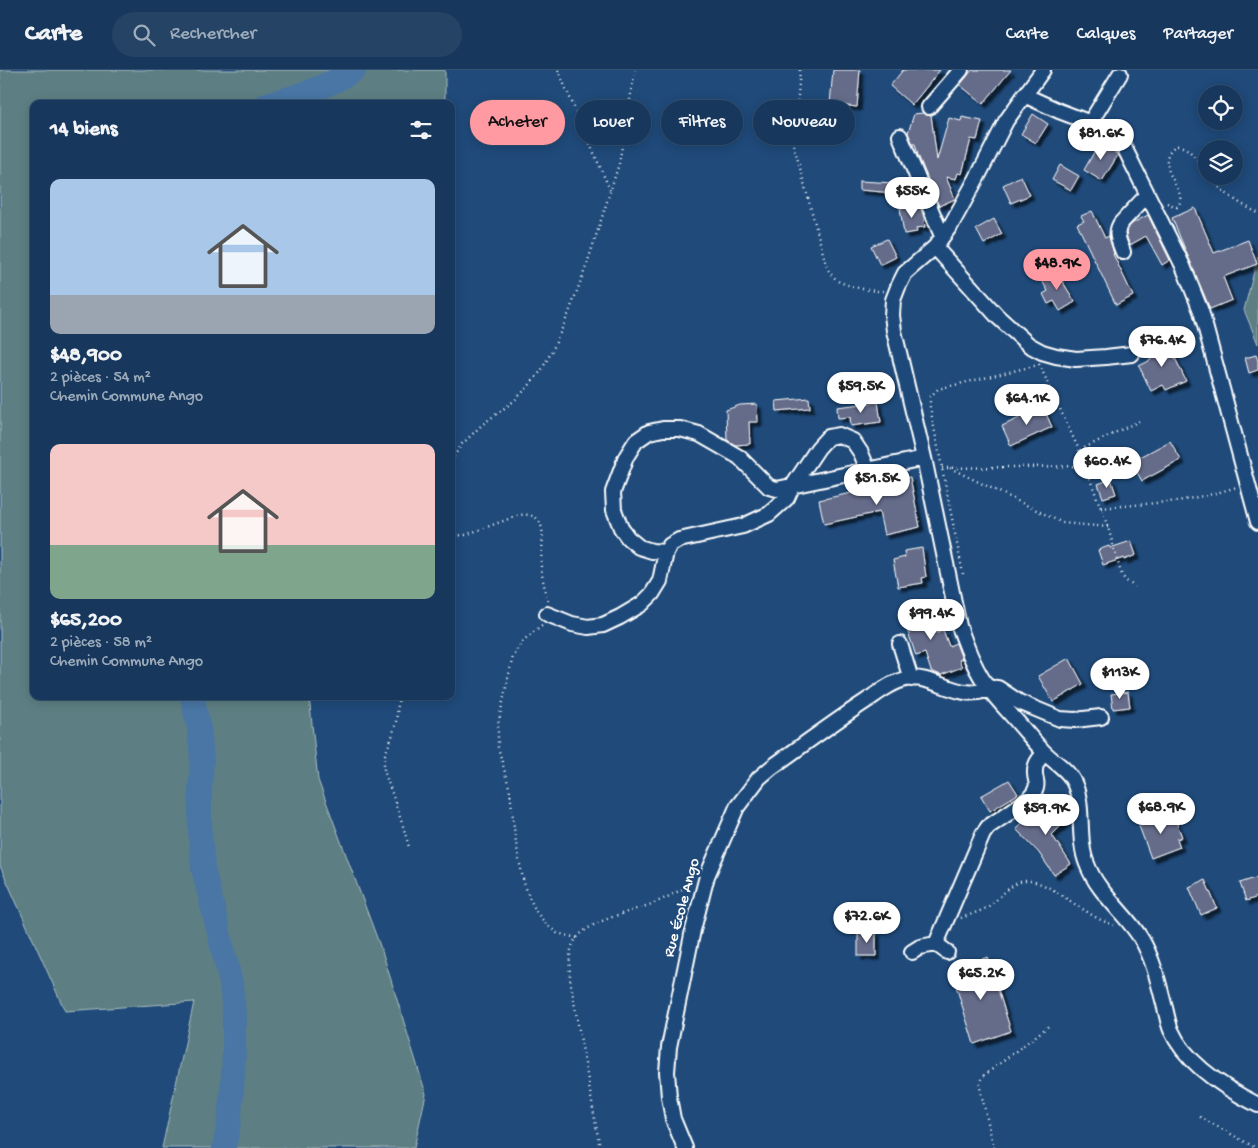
<!DOCTYPE html>
<html lang="fr">
<meta charset="utf-8">
<style>
:root{--surface:#17385c;--page:#244365;--text:#f1f3f6;--muted:#9eacbb;--line:#365272;--accent:#ff9aa2}
body{margin:0;font-family:"Gochi Hand",sans-serif;background:var(--page);color:var(--text);height:100vh;display:flex;flex-direction:column;font-size:19px;white-space:nowrap}
*{box-sizing:border-box;margin:0}
p{font-size:16px;color:var(--muted)}
.icon{flex:none;width:28px;height:28px;fill:none;stroke:currentColor;stroke-width:2;stroke-linecap:round;stroke-linejoin:round}
.map{position:relative;flex:1;overflow:hidden}
.panel{position:absolute;left:30px;top:30px;width:425px;height:600px;display:flex;flex-direction:column;background:var(--surface);border-radius:10px;box-shadow:0 2px 12px #0003,0 0 0 1px var(--line)}
.panel>*{flex:none}
.hud{position:absolute;left:470px;top:30px;width:475px;height:45px;display:flex;gap:10px}
.buttons{position:absolute;left:1198px;top:15px;display:grid;gap:10px}
.buttons a{display:grid;place-items:center;width:45px;height:45px;border-radius:50%;background:var(--surface);box-shadow:0 2px 12px #0003,0 0 0 1px var(--line);font-size:25px}
.price{position:absolute;translate:-50% -42px;padding:0 11px;border-radius:18px;background:#fff;color:#222;font-size:16px;line-height:32px;filter:drop-shadow(0 1px 2px #0008)}
.price::after{content:'';position:absolute;left:50%;top:30px;width:15px;height:11px;margin-left:-8px;background:inherit;clip-path:polygon(0 0,100% 0,50% 100%)}
.price.selected{background:var(--accent);color:#111}
ul{padding:0;list-style:none}
li{display:grid;align-content:center;gap:10px;height:265px;padding:0 20px}
li span{display:grid;place-items:center;height:155px;border-radius:10px;color:#555}
li>.icon{margin-inline-start:auto}
span .icon{width:90px;height:90px;fill:#fffc;stroke-width:1}
li b{font-size:21px}
h2{display:flex;justify-content:space-between;align-items:center;height:60px;padding:0 20px;font-size:21px}
.chip{padding:0 18px;border-radius:22px;background:var(--surface);box-shadow:0 2px 12px #0003,0 0 0 1px var(--line);font-size:18px;line-height:45px}
.chip.selected{background:var(--accent);color:#111}
header{display:flex;align-items:center;gap:30px;box-sizing:border-box;height:70px;padding:0 25px;background:var(--surface);border-bottom:1px solid var(--line)}
header strong{font-size:24px}
nav{display:flex;gap:28px;margin-inline-start:auto;font-size:18px}
.search{width:350px;height:45px;background:var(--page);display:flex;align-items:center;gap:12px;box-sizing:border-box;padding:0 18px;border-radius:28px;color:var(--muted);font-size:19px}
.map>svg:first-child{display:block}
.green{fill:#5d7f83;stroke:#aebfc1}
.lines{fill:none;stroke-linecap:round;stroke-linejoin:round}
.river{stroke:#4976a5;stroke-width:24}
.building{fill:#656c8a;stroke:#fff;filter:url(#shadow)}
.minor-casing{stroke:#fff;stroke-width:18}
.path{stroke:#fff;stroke-width:2.5;stroke-dasharray:1 4;stroke-linecap:butt}
.minor{stroke:#1f4a7a;stroke-width:14}
.labels{text-anchor:middle;dominant-baseline:central;stroke-width:5;stroke-linejoin:round;paint-order:stroke}
.street-label{font-size:16px;fill:#fff;stroke:#1f4a7a}
</style>
<header>
<strong>Carte</strong>
<div class="search"><svg class="icon" aria-label="search" viewBox="0 0 24 24"><circle cx="10" cy="10" r="6"/><path d="M15 15l6 6"/></svg>Rechercher</div>
<nav><a>Carte</a><a>Calques</a><a>Partager</a></nav>
</header>
<div class="map">
<svg width="1258" height="1078" viewBox="0 0 1258 1078">
<defs>
<filter id="shadow"><feDropShadow dx="4" dy="4" stdDeviation="1" flood-color="#0009"/></filter>
</defs>
<rect width="100%" height="100%" fill="#1f4a7a"/>
<filter id="ink" filterUnits="userSpaceOnUse"><feTurbulence type="fractalNoise" baseFrequency=".02" numOctaves="2"/><feDisplacementMap in="SourceGraphic" scale="10" xChannelSelector="R" yChannelSelector="G"/><feConvolveMatrix kernelMatrix="1 2 1 2 8 2 1 2 1" color-interpolation-filters="sRGB"/></filter>
<g filter="url(#ink)">
<path class="green" d="M 0,0 L 445,0 L 445,34 L 34,34 L 34,626 L 309,626 L 318,710 L 383,884 L 426,1024 L 414,1078 L 162,1078 L 194,932 L 65,941 L 0,796 Z
M 1258,186 L 1258,274 L 1244,240 Z"/>
<g class="lines">
<path class="river" d="M 267,34 C 298,27 327,17 354,0
M 192,626 L 199,658 L 202,689 L 200,722 L 200,762 L 203,798 L 231,913 L 234,943 L 234,983 L 232,1022 L 229,1053 L 224,1078"/>
</g>
<path class="building" d="M 833,0 L 860,0 L 857,37 L 830,34 Z
M 903,0 L 940,0 L 912,35 L 890,16 Z
M 972,0 L 1011,0 L 983,34 L 960,15 Z
M 923,43 L 927,45 L 931,45 L 937,90 L 949,48 L 961,51 L 962,47 L 982,51 L 977,70 L 971,69 L 962,104 L 958,103 L 956,109 L 946,107 L 955,129 L 939,136 L 918,85 L 915,74 L 913,74 L 908,63 L 914,44 Z
M 1033,44 L 1048,54 L 1036,73 L 1021,64 Z
M 1101,70 L 1114,80 L 1113,81 L 1118,85 L 1102,111 L 1084,100 Z
M 1060,95 L 1079,106 L 1071,120 L 1052,110 Z
M 1021,106 L 1030,125 L 1011,133 L 1003,115 Z
M 859,111 L 895,113 L 894,123 L 859,120 Z
M 920,136 L 923,144 L 925,157 L 916,158 L 917,162 L 904,164 L 900,138 Z
M 1195,138 L 1214,183 L 1248,170 L 1257,194 L 1223,207 L 1232,230 L 1210,239 L 1172,148 Z
M 1092,141 L 1105,168 L 1109,166 L 1114,184 L 1113,184 L 1133,226 L 1116,235 L 1077,154 L 1084,151 L 1081,146 Z
M 1148,145 L 1170,190 L 1162,195 L 1146,166 L 1130,175 L 1127,168 L 1126,162 L 1128,158 L 1133,153 Z
M 994,149 L 1002,164 L 984,174 L 976,159 Z
M 887,169 L 896,187 L 880,195 L 871,176 Z
M 1055,199 L 1075,232 L 1060,241 L 1054,231 L 1048,234 L 1043,224 L 1048,221 L 1040,208 Z
M 1167,271 L 1186,311 L 1166,320 L 1163,315 L 1151,321 L 1139,296 L 1151,290 L 1147,280 Z
M 1256,285 L 1258,291 L 1258,300 L 1249,303 L 1245,288 Z
M 809,328 L 810,338 L 777,341 L 776,331 Z
M 878,332 L 881,352 L 851,356 L 850,347 L 838,348 L 837,337 Z
M 757,334 L 758,352 L 749,352 L 750,374 L 735,375 L 727,370 L 726,340 L 740,335 Z
M 1043,337 L 1052,357 L 1011,376 L 1002,356 Z
M 1170,371 L 1181,390 L 1142,411 L 1131,392 Z
M 910,407 L 920,457 L 884,465 L 879,442 L 824,454 L 819,430 L 874,418 L 873,414 Z
M 1111,409 L 1116,424 L 1103,428 L 1098,414 Z
M 1131,471 L 1136,485 L 1124,490 L 1124,488 L 1103,495 L 1098,480 L 1109,476 L 1110,478 Z
M 922,478 L 926,507 L 922,508 L 923,513 L 898,517 L 893,490 L 905,487 L 904,481 Z
M 926,532 L 937,562 L 943,560 L 949,576 L 956,573 L 962,589 L 959,590 L 962,597 L 941,605 L 931,601 L 925,583 L 916,586 L 901,541 Z
M 1069,588 L 1083,614 L 1053,632 L 1038,606 Z
M 1128,622 L 1130,637 L 1113,639 L 1111,624 Z
M 1009,710 L 1018,724 L 990,741 L 981,726 Z
M 1051,732 L 1068,749 L 1052,765 L 1071,794 L 1054,805 L 1039,783 L 1016,759 L 1039,735 L 1044,739 Z
M 1173,743 L 1182,767 L 1177,769 L 1180,777 L 1151,788 L 1139,756 Z
M 1258,807 L 1258,827 L 1246,831 L 1240,813 Z
M 1205,810 L 1217,838 L 1201,845 L 1189,817 Z
M 858,862 L 876,862 L 876,886 L 858,886 Z
M 988,887 L 1011,961 L 974,974 L 951,900 Z"/>
<g class="lines">
<defs>
<path id="minor" d="M 1043,0 L 1006,51 L 978,106 L 951,155 L 935,177 L 905,203 L 898,217 L 893,230 L 892,245 L 894,261 L 924,388 L 959,556 C 967,578 975,601 990,620 C 999,632 1010,643 1020,655 C 1028,664 1036,674 1045,683 C 1054,692 1066,698 1072,709 C 1086,732 1076,768 1087,794 C 1098,824 1126,843 1142,870 C 1154,891 1159,915 1165,938 C 1167,945 1168,953 1171,960 C 1186,994 1226,1019 1258,1035
M 1024,25 L 1059,41 L 1096,55 L 1123,75 L 1183,196 L 1201,241 L 1258,452
M 929,37 L 961,0
M 1090,53 L 1120,4
M 900,66 L 942,166
M 935,177 L 998,247 L 1029,275 L 1042,282 L 1056,286 L 1076,289 L 1106,287 L 1132,284
M 1123,182 C 1119,171 1114,163 1121,153 L 1147,125
M 666,482 L 652,481 L 639,477 L 628,468 L 621,458 L 614,440 L 613,422 L 626,387 L 636,371 L 649,362 L 663,359 L 680,359 L 699,364 L 739,387 L 769,417 L 777,419 L 924,388
M 547,544 L 572,554 L 588,557 L 603,555 L 620,547 L 642,534 L 652,524 L 660,511 L 666,482 L 670,475 L 679,470 L 743,456 L 769,444 L 787,428 L 792,417 L 818,378 L 828,367 L 839,365 L 853,371 L 861,383 L 868,400
M 900,574 L 911,609
M 936,874 L 947,882
M 912,882 L 920,877 L 936,874 L 983,764 L 988,757 L 1029,729 C 1032,725 1035,722 1036,718 C 1037,714 1037,714 1036,710 C 1033,698 1036,691 1045,683
M 685,1078 L 673,1049 L 669,1027 L 667,1002 L 669,977 L 693,860 L 707,806 L 737,737 L 759,708 L 772,697 C 803,675 834,652 866,631 C 878,623 891,612 906,609 C 926,605 945,619 965,622 C 972,623 980,622 987,620 C 992,619 993,617 998,618 L 1019,632 L 1060,649 L 1075,650 L 1101,647"/>
</defs>
<use href="#minor" class="minor-casing"/>
<path class="path" d="M 558,0 L 610,120
M 800,0 L 794,76 L 827,198 C 830,203 833,207 838,211 C 847,216 872,222 883,221
M 1209,106 C 1221,122 1240,134 1258,143
M 1167,133 L 1177,137 C 1192,122 1150,96 1175,76 C 1189,74 1199,93 1206,103
M 1039,294 L 1079,380 L 1108,457 L 1121,503 L 1125,510 L 1135,517
M 1080,380 L 1139,351
M 451,391 L 453,388 L 462,374 L 483,354 L 514,331 L 527,318 L 541,301 L 553,279 L 568,245 L 586,197 L 619,94 L 635,0
M 942,398 L 1085,396
M 950,398 L 1063,453 L 1108,457
M 1101,438 L 1178,431 L 1213,424 L 1237,417
M 451,461 C 456,465 459,466 465,465 C 479,460 492,455 506,450 C 510,448 516,446 520,445 C 553,441 540,479 541,496 C 542,508 545,519 548,531
M 451,472 L 455,464
M 963,504 L 930,337 L 930,327 L 938,319 L 1038,295
M 542,555 C 528,567 523,568 513,586 L 498,654 L 498,677 L 510,721 L 515,766 L 519,790 L 524,813 L 530,829 L 537,843 L 546,854 L 557,863 L 577,868
M 399,626 L 396,652 L 392,667 L 384,687 L 384,700 L 403,756 L 409,777
M 961,848 C 969,845 979,842 986,838 C 998,830 1007,817 1020,812 C 1040,805 1069,832 1086,841 C 1094,847 1104,852 1114,855
M 1200,1047 L 1256,1078
M 600,1078 L 570,909 C 570,898 568,885 573,874 C 583,851 632,842 654,833 C 667,828 680,820 692,814
M 994,1078 L 981,1023 C 980,1017 979,1013 982,1007 L 1050,955"/>
<use href="#minor" class="minor"/>
</g>
</g>
<g class="labels">
<g class="street-label">
<text transform="translate(683 838) rotate(-75)">Rue École Ango</text>
</g>
</g>
</svg>
<div class="buttons">
<a><svg class="icon" aria-label="locate" viewBox="0 0 24 24"><circle cx="12" cy="12" r="6"/><path d="M12 2v4M12 18v4M2 12h4M18 12h4"/></svg></a>
<a><svg class="icon" aria-label="layers" viewBox="0 0 24 24"><path d="M12 4l9 5-9 5-9-5zM3 14l9 5 9-5"/></svg></a>
</div>
<b class="price" style="left:1101px;top:91px">$81.6K</b>
<b class="price" style="left:912px;top:149px">$55K</b>
<b class="price selected" style="left:1057px;top:221px">$48.9K</b>
<b class="price" style="left:1162px;top:298px">$76.4K</b>
<b class="price" style="left:861px;top:344px">$59.5K</b>
<b class="price" style="left:1027px;top:356px">$64.1K</b>
<b class="price" style="left:1107px;top:419px">$60.4K</b>
<b class="price" style="left:877px;top:436px">$51.5K</b>
<b class="price" style="left:931px;top:571px">$99.4K</b>
<b class="price" style="left:1120px;top:630px">$113K</b>
<b class="price" style="left:1161px;top:765px">$68.9K</b>
<b class="price" style="left:1046px;top:766px">$59.9K</b>
<b class="price" style="left:867px;top:874px">$72.6K</b>
<b class="price" style="left:981px;top:931px">$65.2K</b>
<div class="hud">
<a class="chip selected">Acheter</a>
<a class="chip">Louer</a>
<a class="chip">Filtres</a>
<a class="chip">Nouveau</a>
</div>
<section class="panel">
<h2>14 biens<svg class="icon" aria-label="filters" viewBox="0 0 24 24"><path d="M4 7h16M4 17h16"/><circle cx="9" cy="7" r="2"/><circle cx="15" cy="17" r="2"/></svg></h2>
<ul>
<li><span style="background:linear-gradient(#a9c7e8 75%,#9aa5b1 0)"><svg class="icon" aria-label="home" viewBox="0 0 24 24"><path d="M3 11l9-7 9 7M6 9v11h12V9"/></svg></span><div><b>$48,900</b><p>2 pièces · 54 m²</p><p>Chemin Commune Ango</p></div></li>
<li><span style="background:linear-gradient(#f6c9c9 65%,#7fa58c 0)"><svg class="icon" aria-label="home" viewBox="0 0 24 24"><path d="M3 11l9-7 9 7M6 9v11h12V9"/></svg></span><div><b>$65,200</b><p>2 pièces · 58 m²</p><p>Chemin Commune Ango</p></div></li>
</ul>
</section>
</div>
